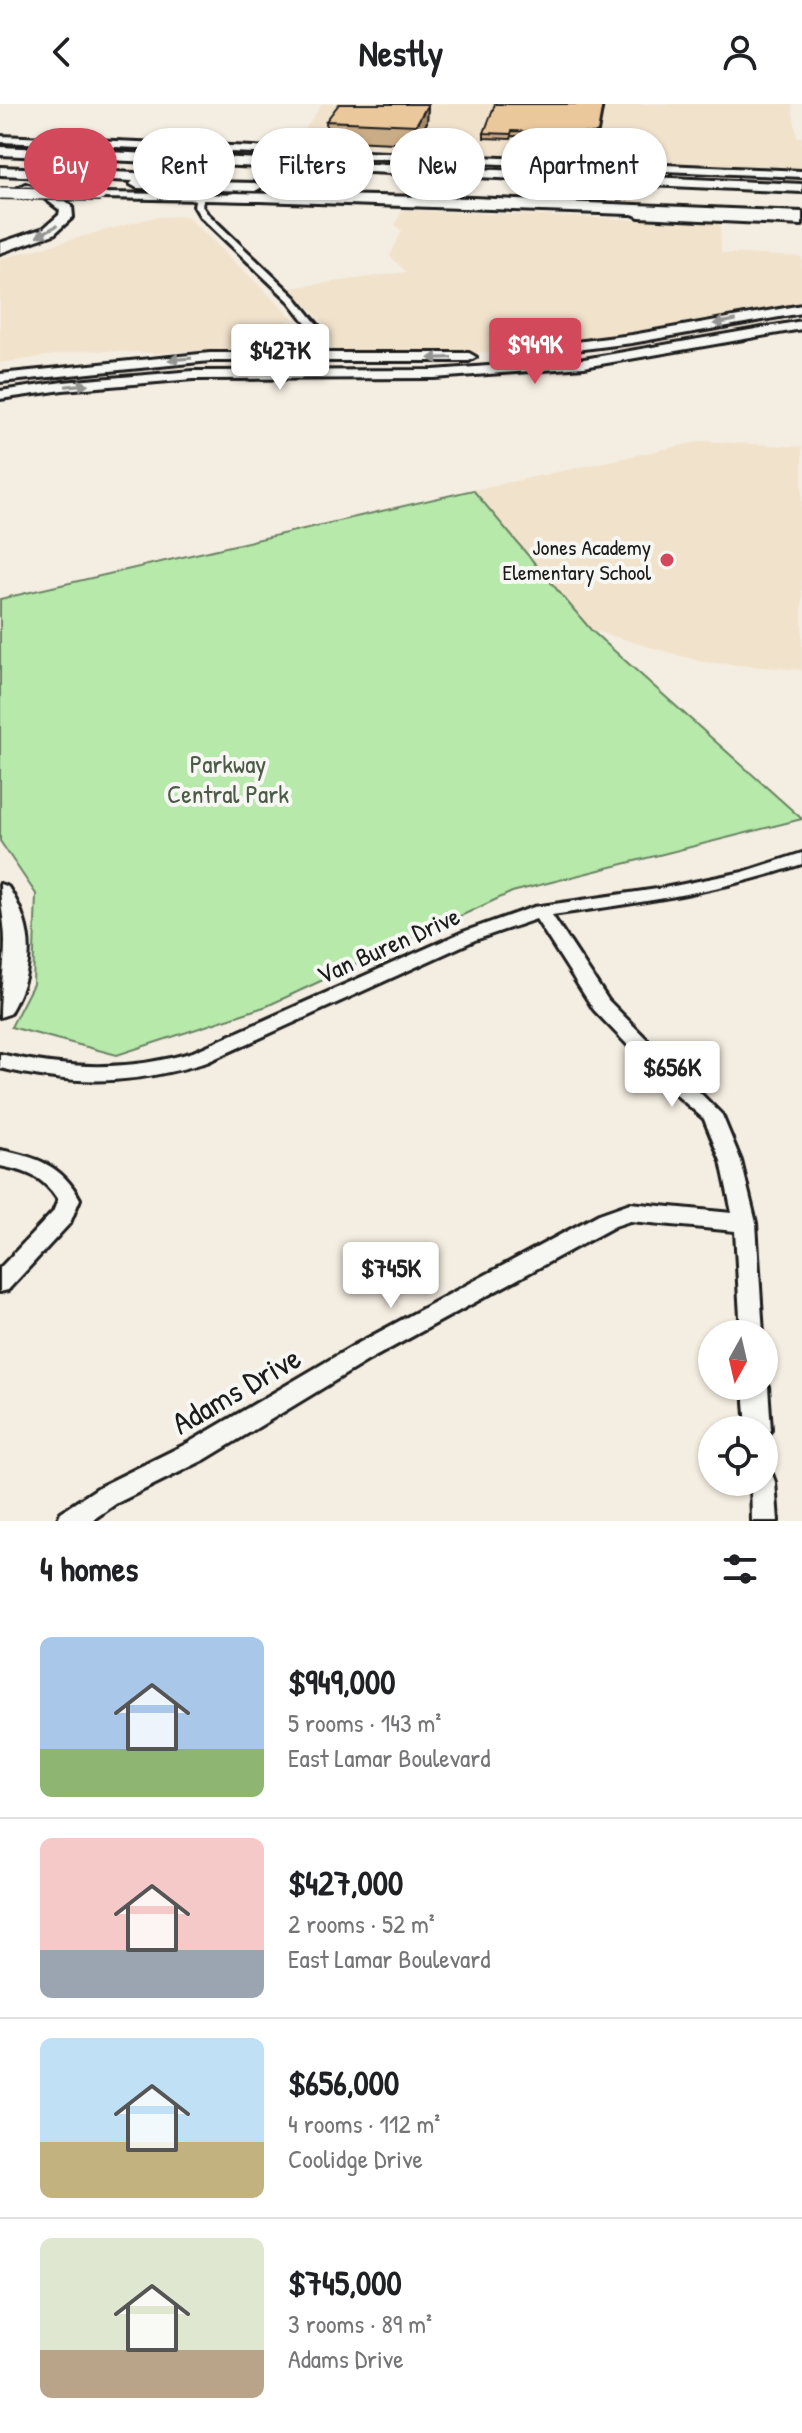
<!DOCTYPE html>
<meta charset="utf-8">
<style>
:root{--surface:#fff;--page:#f6f6f6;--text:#202124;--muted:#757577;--line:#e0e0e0;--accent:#d1495b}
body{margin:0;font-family:"Patrick Hand",sans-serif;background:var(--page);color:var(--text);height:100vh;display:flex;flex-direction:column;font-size:30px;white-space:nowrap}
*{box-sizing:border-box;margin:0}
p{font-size:26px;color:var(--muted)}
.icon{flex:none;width:44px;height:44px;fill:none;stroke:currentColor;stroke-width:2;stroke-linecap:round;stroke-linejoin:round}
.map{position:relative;height:1417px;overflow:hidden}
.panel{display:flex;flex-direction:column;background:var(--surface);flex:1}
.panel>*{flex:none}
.banner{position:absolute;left:24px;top:24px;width:754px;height:72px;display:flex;gap:16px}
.needle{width:52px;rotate:188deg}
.tools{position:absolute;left:698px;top:1216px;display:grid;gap:16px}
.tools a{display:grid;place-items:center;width:80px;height:80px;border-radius:50%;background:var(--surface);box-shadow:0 2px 6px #0004;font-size:40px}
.price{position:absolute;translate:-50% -68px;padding:0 18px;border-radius:8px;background:#fff;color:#222;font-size:26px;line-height:52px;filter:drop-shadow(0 2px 4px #0008)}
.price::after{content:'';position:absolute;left:50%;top:48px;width:24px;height:18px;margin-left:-12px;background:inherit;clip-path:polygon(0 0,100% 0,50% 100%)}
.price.selected{background:var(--accent);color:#fff}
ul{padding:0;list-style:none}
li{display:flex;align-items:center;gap:24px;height:200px;padding:0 40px}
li+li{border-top:2px solid var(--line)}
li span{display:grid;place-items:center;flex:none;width:224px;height:160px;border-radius:12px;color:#555}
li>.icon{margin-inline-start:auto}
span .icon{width:96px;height:96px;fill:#fffc;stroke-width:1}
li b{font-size:34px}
h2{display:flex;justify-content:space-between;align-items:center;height:96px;padding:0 40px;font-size:34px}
.tag{padding:0 28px;border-radius:36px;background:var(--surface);box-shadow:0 2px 6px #0004;font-size:28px;line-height:72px}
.tag.selected{background:var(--accent);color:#fff}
header{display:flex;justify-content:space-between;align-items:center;height:104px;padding:0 40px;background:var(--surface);font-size:36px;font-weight:700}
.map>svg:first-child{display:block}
.built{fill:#f1e2cc}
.green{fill:#b6e9aa;stroke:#698263;stroke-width:2}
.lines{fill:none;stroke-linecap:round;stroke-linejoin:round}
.street-casing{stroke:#1c1c1c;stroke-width:6}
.secondary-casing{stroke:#1c1c1c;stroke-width:6}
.highway-casing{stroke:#1c1c1c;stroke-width:6}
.street{fill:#f6f6f2;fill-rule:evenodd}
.secondary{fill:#f6f6f2;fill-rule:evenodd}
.highway{fill:#f6f6f2;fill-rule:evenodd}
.secondary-bridge-casing{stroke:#1c1c1c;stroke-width:14;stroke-linecap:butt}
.secondary-bridge{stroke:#f6f6f2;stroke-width:11}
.wall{fill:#caac86;stroke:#1c1c1c;stroke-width:2}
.shaded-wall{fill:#a48c6d;stroke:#1c1c1c;stroke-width:2}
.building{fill:#ebc89c;stroke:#1c1c1c;stroke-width:2}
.oneway{fill:#949492}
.poi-dot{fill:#d1495b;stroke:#f6f6f2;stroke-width:3}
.labels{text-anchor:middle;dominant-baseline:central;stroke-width:8;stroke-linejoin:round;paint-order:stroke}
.far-poi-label{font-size:22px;fill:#1c1c1c;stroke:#f6f6f2;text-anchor:end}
.park-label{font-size:26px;fill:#4a5a47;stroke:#f6f6f2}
.street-label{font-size:26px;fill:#1c1c1c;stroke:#f6f6f2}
.near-street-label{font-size:32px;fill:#1c1c1c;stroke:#f6f6f2}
</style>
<header><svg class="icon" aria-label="back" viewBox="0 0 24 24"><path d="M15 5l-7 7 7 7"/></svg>Nestly<svg class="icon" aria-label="person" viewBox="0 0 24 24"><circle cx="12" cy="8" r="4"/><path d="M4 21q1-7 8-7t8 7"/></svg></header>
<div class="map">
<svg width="802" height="1417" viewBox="0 0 802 1417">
<rect width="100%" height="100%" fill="#f4ede1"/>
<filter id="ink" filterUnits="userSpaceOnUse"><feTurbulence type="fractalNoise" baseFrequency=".0125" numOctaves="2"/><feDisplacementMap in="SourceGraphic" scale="16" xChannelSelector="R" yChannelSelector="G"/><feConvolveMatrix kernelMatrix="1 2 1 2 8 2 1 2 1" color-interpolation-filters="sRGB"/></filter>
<g filter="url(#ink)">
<path class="built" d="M 322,0 L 792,0 L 797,33 L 802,33 L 802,65 L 448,51 L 297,38 Z
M 402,106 L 720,119 L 721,149 L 802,153 L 802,199 L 631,228 L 635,232 L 556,243 L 460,250 L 332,249 L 330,231 L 324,219 L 290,184 L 406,168 L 390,152 L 402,127 L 395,121 Z
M 187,112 L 294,215 L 287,216 L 299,234 L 247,244 L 155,249 L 87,246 L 0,259 L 0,155 L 155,113 Z
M 703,337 L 802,343 L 802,566 L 703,558 L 591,526 L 473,386 Z"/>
<path class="green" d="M 473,386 L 591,526 L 802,715 L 512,788 L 267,902 L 117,951 L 11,923 L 33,880 L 36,790 L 0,737 L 0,495 Z"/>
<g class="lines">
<defs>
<path id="street" d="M 200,90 L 204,92 L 202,102 L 206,108 L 295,193 L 321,225 L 319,271 L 310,269 L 311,225 L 289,197 L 200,112 L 194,102 L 196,92 Z
M 802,749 L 802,760 C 720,788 637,799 552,811 L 608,896 L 722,1011 L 741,1057 L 756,1119 L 763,1230 L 741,1230 L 735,1127 L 630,1117 L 615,1122 L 369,1256 L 206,1355 L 117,1399 L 91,1417 L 57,1417 L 61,1408 L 99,1383 L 188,1339 L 353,1242 L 599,1110 L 630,1099 L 732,1109 L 721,1057 L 704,1015 L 674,989 L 594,906 L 536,815 L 475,836 L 207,958 C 132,981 76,982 0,964 L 0,950 C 66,965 128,968 193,948 L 463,828 L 534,803 L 664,784 L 743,768 Z
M 0,1046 C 36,1053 62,1061 80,1095 L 70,1119 L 8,1186 L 0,1188 L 0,1164 L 53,1108 L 58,1096 C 43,1072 26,1067 0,1062 Z
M 764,1274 L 768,1282 L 771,1326 L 764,1335 L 764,1326 L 747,1326 L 744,1282 L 764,1282 Z
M 764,1367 L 772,1370 L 775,1378 L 778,1417 L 752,1417 L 751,1378 L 764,1378 Z"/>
<path id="secondary" d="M 0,32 L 802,67 L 802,73 L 0,38 Z
M 96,89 L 257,91 L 263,94 L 257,97 L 100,94 L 95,91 Z
M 635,108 L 802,115 L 802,121 L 639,113 L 633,110 Z
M 802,201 L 802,209 L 632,239 L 519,253 L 512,249 L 519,245 L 632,231 Z
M 802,217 L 802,225 L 584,263 L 434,274 L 193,275 L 63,286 L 0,295 L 0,287 L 63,278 L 193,267 L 434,266 L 584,255 Z
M 210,249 L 469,249 L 476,253 L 469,257 L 210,257 L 0,278 L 0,270 Z
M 0,780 L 8,783 C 36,826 35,866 9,910 L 0,913 C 0,887 5,862 5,837 C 5,818 0,800 0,780 Z"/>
<path id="highway" d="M 0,43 L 802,80 L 802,88 L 0,51 Z
M 0,63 L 158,70 L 163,71 L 163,77 L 255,79 L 262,83 L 255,87 L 137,84 L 130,80 L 133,77 L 0,71 Z
M 25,80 L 54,88 L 72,102 L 73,113 L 54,130 L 0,149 L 0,139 L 44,124 L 59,111 L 60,106 L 44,94 L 20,87 L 18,84 Z
M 234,89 L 472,94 L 802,108 L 802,116 L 229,96 L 229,90 Z"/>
</defs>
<use href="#street" class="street-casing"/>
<use href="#secondary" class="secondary-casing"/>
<use href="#highway" class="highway-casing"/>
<use href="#street" class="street"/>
<use href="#secondary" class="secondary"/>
<use href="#highway" class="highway"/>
<defs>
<path id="secondary-bridge" d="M 0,89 L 100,91"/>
</defs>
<use href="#secondary-bridge" class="secondary-bridge-casing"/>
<use href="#secondary-bridge" class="secondary-bridge"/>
</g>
<path class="wall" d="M 428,0 L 427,18 L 416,40 L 327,36 L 326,17 Z
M 604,0 L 598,33 L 594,35 L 512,32 L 511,35 L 484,34 L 484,29 Z"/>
<path class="shaded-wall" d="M 428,0 L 427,18 L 416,40 L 416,21 Z"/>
<path class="building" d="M 339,0 L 428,0 L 416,21 L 326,17 Z
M 495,0 L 603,0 L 598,28 L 594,30 L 512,27 L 511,30 L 484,29 Z"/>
<defs><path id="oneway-solid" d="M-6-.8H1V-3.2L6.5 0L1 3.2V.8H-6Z" transform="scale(2)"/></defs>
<g class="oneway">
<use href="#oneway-solid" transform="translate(47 127) rotate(152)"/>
<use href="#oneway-solid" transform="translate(725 218) rotate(170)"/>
<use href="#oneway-solid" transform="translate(440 254) rotate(178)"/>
<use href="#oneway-solid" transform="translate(180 255) rotate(176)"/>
<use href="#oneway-solid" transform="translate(77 281) rotate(-6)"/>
</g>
</g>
<circle class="poi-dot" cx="667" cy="456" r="8"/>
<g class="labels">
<g class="far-poi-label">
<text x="651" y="443">Jones Academy<tspan x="651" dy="25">Elementary School</tspan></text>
</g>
<g class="park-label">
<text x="228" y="659">Parkway<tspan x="228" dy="30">Central Park</tspan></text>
</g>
<g class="street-label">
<text transform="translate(388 841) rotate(-24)">Van Buren Drive</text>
</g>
<g class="near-street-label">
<text transform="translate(236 1286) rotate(-30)">Adams Drive</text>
</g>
</g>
</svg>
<div class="tools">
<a><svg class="needle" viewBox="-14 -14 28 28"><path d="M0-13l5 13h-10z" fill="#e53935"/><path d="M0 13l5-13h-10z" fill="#757577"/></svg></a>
<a><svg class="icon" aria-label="locate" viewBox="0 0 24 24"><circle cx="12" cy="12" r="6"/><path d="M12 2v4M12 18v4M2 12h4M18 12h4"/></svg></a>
</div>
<b class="price selected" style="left:535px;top:282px">$949K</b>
<b class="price" style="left:280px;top:288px">$427K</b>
<b class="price" style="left:672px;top:1005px">$656K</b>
<b class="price" style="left:391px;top:1206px">$745K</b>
<div class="banner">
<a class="tag selected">Buy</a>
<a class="tag">Rent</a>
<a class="tag">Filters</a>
<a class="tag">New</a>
<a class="tag">Apartment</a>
</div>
</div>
<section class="panel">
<h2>4 homes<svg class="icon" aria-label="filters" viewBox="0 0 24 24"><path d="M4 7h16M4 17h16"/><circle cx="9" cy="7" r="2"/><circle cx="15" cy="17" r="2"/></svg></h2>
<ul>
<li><span style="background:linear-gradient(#a9c7e8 70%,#8fb573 0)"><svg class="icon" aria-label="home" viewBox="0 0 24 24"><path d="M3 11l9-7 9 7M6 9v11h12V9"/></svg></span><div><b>$949,000</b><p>5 rooms · 143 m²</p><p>East Lamar Boulevard</p></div></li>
<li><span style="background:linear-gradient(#f6c9c9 70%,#9aa5b1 0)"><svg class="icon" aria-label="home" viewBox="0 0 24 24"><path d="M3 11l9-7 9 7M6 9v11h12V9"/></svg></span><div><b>$427,000</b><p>2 rooms · 52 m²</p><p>East Lamar Boulevard</p></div></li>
<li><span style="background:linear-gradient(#bfe0f5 65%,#c2b280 0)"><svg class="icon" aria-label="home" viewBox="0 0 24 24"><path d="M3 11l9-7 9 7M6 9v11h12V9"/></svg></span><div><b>$656,000</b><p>4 rooms · 112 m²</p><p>Coolidge Drive</p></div></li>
<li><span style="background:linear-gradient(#dfe7d0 70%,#b9a48a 0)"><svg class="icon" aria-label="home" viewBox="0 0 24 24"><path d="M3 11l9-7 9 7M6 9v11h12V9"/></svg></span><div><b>$745,000</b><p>3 rooms · 89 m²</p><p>Adams Drive</p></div></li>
</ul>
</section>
